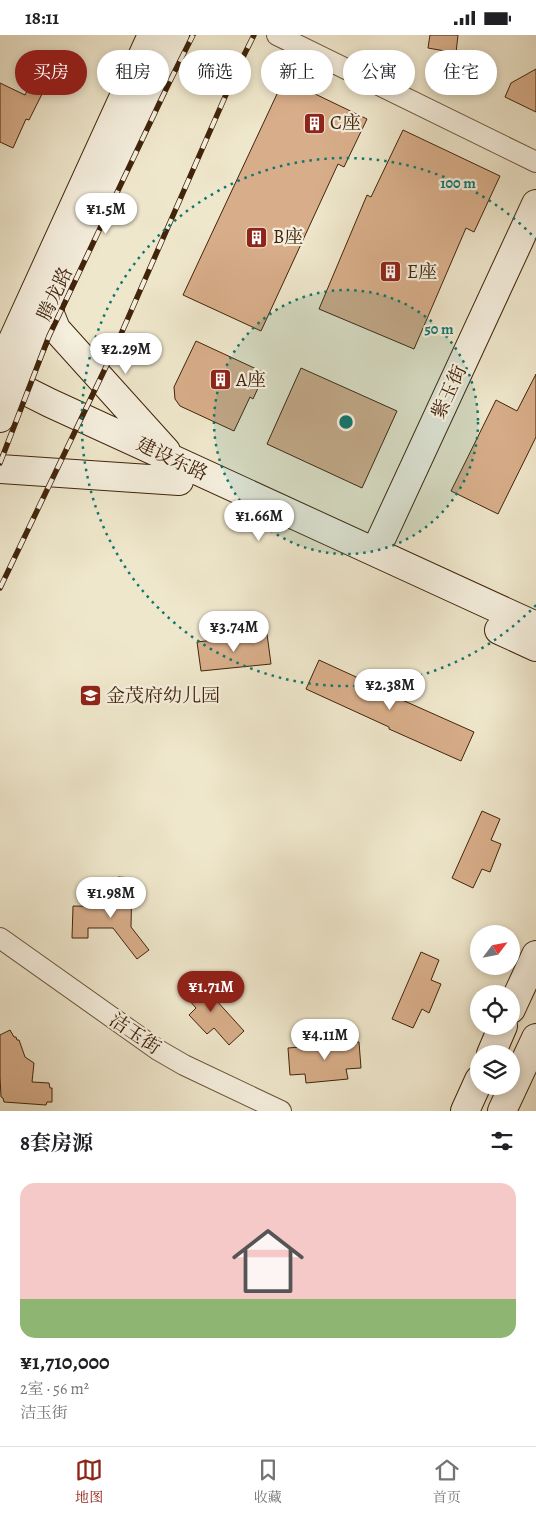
<!DOCTYPE html>
<html lang="zh">
<meta charset="utf-8">
<style>
:root{--surface:#fff;--page:#f2f2f2;--text:#202124;--muted:#757577;--line:#e0e0e0;--accent:#8f2418}
body{margin:0;font-family:Alegreya,"Noto Serif SC",serif;background:var(--page);color:var(--text);height:100vh;display:flex;flex-direction:column;font-size:19px;white-space:nowrap}
*{box-sizing:border-box;margin:0}
p{font-size:16px;color:var(--muted)}
.icon{flex:none;width:28px;height:28px;fill:none;stroke:currentColor;stroke-width:2;stroke-linecap:round;stroke-linejoin:round}
.map{position:relative;height:1076px;overflow:hidden}
.drawer{display:flex;flex-direction:column;background:var(--surface);flex:1}
.drawer>*{flex:none}
.hud{position:absolute;left:15px;top:15px;width:506px;height:45px;display:flex;gap:10px}
.needle{width:32px;rotate:58deg}
.controls{position:absolute;left:470px;top:890px;display:grid;gap:10px}
.controls a{display:grid;place-items:center;width:50px;height:50px;border-radius:50%;background:var(--surface);box-shadow:0 2px 8px #0003;font-size:25px}
.price{position:absolute;translate:-50% -42px;padding:0 11px;border-radius:18px;background:#fff;color:#222;font-size:16px;line-height:32px;filter:drop-shadow(0 1px 2px #0008)}
.price::after{content:'';position:absolute;left:50%;top:30px;width:15px;height:11px;margin-left:-8px;background:inherit;clip-path:polygon(0 0,100% 0,50% 100%)}
.price.current{background:var(--accent);color:#fff}
ul{padding:0;list-style:none}
li{display:grid;align-content:center;gap:10px;height:265px;padding:0 20px}
li+li{border-top:1px solid var(--line)}
li span{display:grid;place-items:center;height:155px;border-radius:15px;color:#555}
li>.icon{margin-inline-start:auto}
span .icon{width:90px;height:90px;fill:#fffc;stroke-width:1}
li b{font-size:21px}
h2{display:flex;justify-content:space-between;align-items:center;height:60px;padding:0 20px;font-size:21px}
.tag{padding:0 18px;border-radius:22px;background:var(--surface);box-shadow:0 2px 8px #0003;font-size:18px;line-height:45px}
.tag.current{background:var(--accent);color:#fff}
.status{display:flex;justify-content:space-between;align-items:center;height:35px;padding:0 25px;background:var(--surface);direction:ltr}
.status svg{height:14px;fill:currentColor}
.menu{display:flex;justify-content:space-around;align-items:center;height:70px;border-top:1px solid var(--line);background:var(--surface);font-size:14px;color:var(--muted)}
.menu a{display:grid;justify-items:center;gap:2px}
.menu .current{color:var(--accent)}
.map>svg:first-child{display:block}
.building{fill:#d8ae8a;stroke:#41240a}
.lines{fill:none;stroke-linecap:round;stroke-linejoin:round}
.street-casing{stroke:#6c553a;stroke-width:22}
.secondary-casing{stroke:#41240a;stroke-width:30}
.street{stroke:#f5efde;stroke-width:20}
.secondary{stroke:#f5efde;stroke-width:28}
.rail-casing{stroke:#41240a;stroke-width:5.5}
.rail{stroke:#f5efde;stroke-width:4;stroke-dasharray:11;stroke-linecap:butt}
.ring{fill:none;stroke:#0f766e;stroke-width:2.5;stroke-dasharray:2.5 5}
.labels{text-anchor:middle;dominant-baseline:central;stroke-width:4.5;stroke-linejoin:round;paint-order:stroke}
.poi-label{font-size:19px;fill:#41240a;stroke:#f5efde;text-anchor:start}
.street-label{font-size:19px;fill:#41240a;stroke:#f5efde}
.centre{fill:#0f766e;stroke:#f5efde;stroke-width:2.5}
.ring-label{font-size:15px;text-anchor:middle;font-weight:bold;fill:#0f766e;stroke:#f5efde;stroke-width:4.5;stroke-linejoin:round;paint-order:stroke}
</style>
<div class="status"><b>18:11</b><svg viewBox="0 0 49 12"><path d="M0 12V9h3v3zM5 12V6h3v6zM10 12V3h3v9zM15 12V0h3v12zM26 1h20v11H26zM47 4h2v5h-2z"/></svg></div>
<div class="map">
<svg width="536" height="1076" viewBox="0 0 536 1076">
<rect width="100%" height="100%" fill="#efe7cc"/>
<filter id="stains"><feTurbulence type="fractalNoise" baseFrequency=".004" numOctaves="4"/><feColorMatrix values="0 0 0 0 .2 0 0 0 0 .09 0 0 0 0 .02 0 0 0 .5 -.17"/></filter>
<radialGradient id="worn" r=".72"><stop offset=".6" stop-color="#630" stop-opacity="0"/><stop offset="1" stop-color="#630" stop-opacity=".3"/></radialGradient>
<path class="building" d="M 430,0 L 458,0 L 456,18 L 428,13 Z
M 536,34 L 536,77 L 505,62 L 511,48 Z
M 284,44 L 367,84 L 344,132 L 338,129 L 261,296 L 183,260 Z
M 0,48 L 25,60 L 29,52 L 42,59 L 29,85 L 26,84 L 13,113 L 0,107 Z
M 403,95 L 500,141 L 474,197 L 466,193 L 414,314 L 319,274 L 367,160 L 371,162 Z
M 196,306 L 265,338 L 253,364 L 250,362 L 234,396 L 180,371 L 175,364 L 174,352 Z
M 301,333 L 397,376 L 362,453 L 267,409 Z
M 536,339 L 536,402 L 498,479 L 451,456 L 496,365 L 517,376 Z
M 267,599 L 271,629 L 201,636 L 197,607 Z
M 319,625 L 391,658 L 391,660 L 474,697 L 461,726 L 389,694 L 389,692 L 306,654 Z
M 482,776 L 500,784 L 491,805 L 501,809 L 490,837 L 482,834 L 473,853 L 452,843 Z
M 118,842 L 132,843 L 131,892 L 149,915 L 137,924 L 113,893 L 88,893 L 88,903 L 72,903 L 73,871 L 118,872 Z
M 421,917 L 439,925 L 431,945 L 441,949 L 429,978 L 422,974 L 413,993 L 392,984 Z
M 196,943 L 244,996 L 229,1010 L 214,993 L 207,999 L 189,980 L 196,973 L 181,956 Z
M 10,995 L 14,1002 L 16,1002 L 17,1005 L 19,1005 L 25,1022 L 34,1028 L 32,1047 L 49,1048 L 50,1053 L 52,1053 L 52,1067 L 47,1067 L 46,1070 L 4,1067 L 3,1063 L 1,1062 L 0,1042 L 0,1000 Z
M 359,1007 L 361,1033 L 346,1034 L 348,1044 L 306,1048 L 305,1039 L 290,1040 L 288,1013 Z"/>
<g class="lines">
<defs>
<path id="street" d="M 277,0 L 536,127
M 0,903 L 158,1015 L 184,1030 L 281,1076"/>
<path id="secondary" d="M 50,270 L 50,279 L 56,294 L 166,416
M 0,333 L 152,0
M 0,343 L 50,368 L 536,591
M 0,383 L 50,270 L 175,0
M 0,434 L 179,446
M 375,517 L 536,169
M 499,595 L 536,612
M 511,974 L 536,920
M 491,1019 L 503,991
M 465,1076 L 479,1045
M 502,1076 L 536,1003"/>
</defs>
<use href="#street" class="street-casing"/>
<use href="#secondary" class="secondary-casing"/>
<use href="#street" class="street"/>
<use href="#secondary" class="secondary"/>
<defs>
<path id="rail" d="M 0,428 L 49,301 L 168,50 L 193,0
M 0,553 L 114,315 L 239,30 L 254,0"/>
</defs>
<use href="#rail" class="rail-casing"/>
<use href="#rail" class="rail"/>
</g>
<circle cx="346" cy="387" r="132" fill="#0f766e" fill-opacity=".12"/>
<g class="ring">
<circle cx="346" cy="387" r="132"/>
<path d="M536 570A264 264 0 1 1 536 204"/>
</g>
<defs>
<symbol id="building-square" viewBox="-11 -11 22 22"><rect x="-9" y="-9" width="18" height="18" rx="4" fill="#8f2418" stroke="#f5efde"/><path d="M-4-6H4V6H1V3H-1V6H-4ZM-2.5-4.3h1.7v1.8h-1.7ZM.8-4.3h1.7v1.8H.8ZM-2.5-1h1.7V.8h-1.7ZM.8-1h1.7V.8H.8Z" fill="#fff"/></symbol>
<symbol id="school-square" viewBox="-11 -11 22 22"><rect x="-9" y="-9" width="18" height="18" rx="4" fill="#8f2418" stroke="#f5efde"/><path d="M0-5L7-2L0 1L-7-2ZM-4 1L0 2.5L4 1V4Q0 6-4 4Z" fill="#fff"/></symbol>
</defs>
<g fill-rule="evenodd">
<use href="#building-square" x="302" y="76" width="25" height="25"/>
<use href="#building-square" x="244" y="190" width="25" height="25"/>
<use href="#building-square" x="378" y="224" width="25" height="25"/>
<use href="#building-square" x="208" y="332" width="25" height="25"/>
<use href="#school-square" x="78" y="648" width="25" height="25"/>
</g>
<g class="labels">
<g class="poi-label">
<text x="330" y="88">C座</text>
<text x="273" y="202">B座</text>
<text x="407" y="237">E座</text>
<text x="236" y="345">A座</text>
<text x="106" y="661">金茂府幼儿园</text>
</g>
<g class="street-label">
<text transform="translate(55 259) rotate(-65)">腾龙路</text>
<text transform="translate(449 357) rotate(-65)">紫玉街</text>
<text transform="translate(172 424) rotate(25)">建设东路</text>
<text transform="translate(135 999) rotate(34)">洁玉街</text>
</g>
</g>
<circle cx="346" cy="387" r="8" class="centre"/>
<g class="ring-label">
<text x="458" y="153">100 m</text>
<text x="439" y="299">50 m</text>
</g>
<rect width="100%" height="100%" filter="url(#stains)"/>
<rect width="100%" height="100%" fill="url(#worn)"/>
</svg>
<div class="controls">
<a><svg class="needle" viewBox="-14 -14 28 28"><path d="M0-13l5 13h-10z" fill="#e53935"/><path d="M0 13l5-13h-10z" fill="#757577"/></svg></a>
<a><svg class="icon" aria-label="locate" viewBox="0 0 24 24"><circle cx="12" cy="12" r="6"/><path d="M12 2v4M12 18v4M2 12h4M18 12h4"/></svg></a>
<a><svg class="icon" aria-label="layers" viewBox="0 0 24 24"><path d="M12 4l9 5-9 5-9-5zM3 14l9 5 9-5"/></svg></a>
</div>
<b class="price" style="left:106px;top:200px">¥1.5M</b>
<b class="price" style="left:126px;top:340px">¥2.29M</b>
<b class="price" style="left:259px;top:507px">¥1.66M</b>
<b class="price" style="left:234px;top:618px">¥3.74M</b>
<b class="price" style="left:390px;top:676px">¥2.38M</b>
<b class="price" style="left:111px;top:884px">¥1.98M</b>
<b class="price current" style="left:211px;top:978px">¥1.71M</b>
<b class="price" style="left:325px;top:1026px">¥4.11M</b>
<div class="hud">
<a class="tag current">买房</a>
<a class="tag">租房</a>
<a class="tag">筛选</a>
<a class="tag">新上</a>
<a class="tag">公寓</a>
<a class="tag">住宅</a>
</div>
</div>
<section class="drawer">
<h2>8套房源<svg class="icon" aria-label="filters" viewBox="0 0 24 24"><path d="M4 7h16M4 17h16"/><circle cx="9" cy="7" r="2"/><circle cx="15" cy="17" r="2"/></svg></h2>
<ul>
<li><span style="background:linear-gradient(#f6c9c9 75%,#8fb573 0)"><svg class="icon" aria-label="home" viewBox="0 0 24 24"><path d="M3 11l9-7 9 7M6 9v11h12V9"/></svg></span><div><b>¥1,710,000</b><p>2室 · 56 m²</p><p>洁玉街</p></div></li>
</ul>
</section>
<nav class="menu">
<a class="current"><svg class="icon" aria-label="map" viewBox="0 0 24 24"><path d="M3 6l6-2 6 2 6-2v14l-6 2-6-2-6 2zM9 4v14M15 6v14"/></svg>地图</a>
<a><svg class="icon" aria-label="saved" viewBox="0 0 24 24"><path d="M7 4h10v16l-5-4-5 4z"/></svg>收藏</a>
<a><svg class="icon" aria-label="home" viewBox="0 0 24 24"><path d="M3 11l9-7 9 7M6 9v11h12V9"/></svg>首页</a>
</nav>
